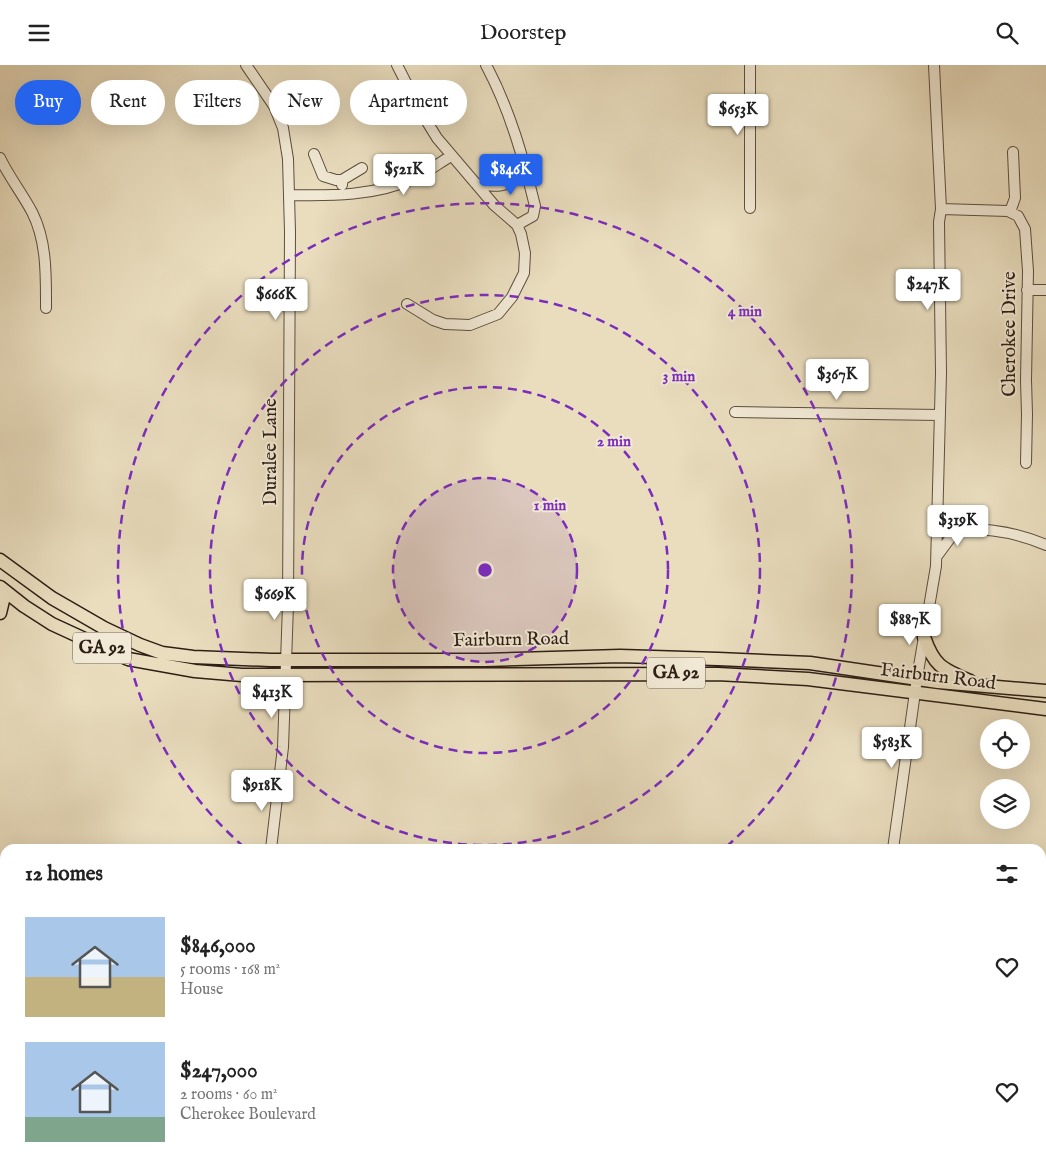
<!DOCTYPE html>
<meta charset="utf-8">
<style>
:root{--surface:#fff;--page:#f6f6f6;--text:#222;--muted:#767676;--accent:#2563eb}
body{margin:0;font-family:"IM FELL English",serif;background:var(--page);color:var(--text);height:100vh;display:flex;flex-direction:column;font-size:19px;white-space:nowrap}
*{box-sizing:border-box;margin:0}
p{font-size:16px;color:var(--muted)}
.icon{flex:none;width:28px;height:28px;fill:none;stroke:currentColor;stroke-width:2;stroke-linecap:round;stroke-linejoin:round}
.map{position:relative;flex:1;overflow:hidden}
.panel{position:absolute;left:0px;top:779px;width:1046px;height:321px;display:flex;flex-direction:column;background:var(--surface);border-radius:15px 15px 0 0;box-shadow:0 5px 20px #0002}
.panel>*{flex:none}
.banner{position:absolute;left:15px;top:15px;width:500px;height:45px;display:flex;gap:10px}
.fabs{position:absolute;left:980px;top:654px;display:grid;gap:10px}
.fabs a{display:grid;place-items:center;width:50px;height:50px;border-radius:50%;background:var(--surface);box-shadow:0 5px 20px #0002;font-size:25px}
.price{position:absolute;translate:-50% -42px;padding:0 11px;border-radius:5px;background:#fff;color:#222;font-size:16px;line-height:32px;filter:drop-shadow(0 1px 2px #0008)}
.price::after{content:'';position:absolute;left:50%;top:30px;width:15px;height:11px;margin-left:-8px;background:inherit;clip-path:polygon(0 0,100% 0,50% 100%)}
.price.on{background:var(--accent);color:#fff}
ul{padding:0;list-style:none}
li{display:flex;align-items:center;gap:15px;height:125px;padding:0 25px}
li span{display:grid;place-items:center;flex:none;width:140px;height:100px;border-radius:0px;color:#555}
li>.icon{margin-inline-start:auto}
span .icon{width:60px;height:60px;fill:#fffc;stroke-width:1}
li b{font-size:21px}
h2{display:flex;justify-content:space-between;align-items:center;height:60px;padding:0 25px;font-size:21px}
.tag{padding:0 18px;border-radius:22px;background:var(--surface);box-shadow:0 5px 20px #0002;font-size:18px;line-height:45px}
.tag.on{background:var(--accent);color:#fff}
header{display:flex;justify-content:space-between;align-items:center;height:65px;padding:0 25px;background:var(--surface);font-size:22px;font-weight:600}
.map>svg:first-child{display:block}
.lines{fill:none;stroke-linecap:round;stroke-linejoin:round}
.stream{stroke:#776a58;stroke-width:2.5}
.minor-casing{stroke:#5c4e3f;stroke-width:12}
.major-casing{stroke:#2d1e15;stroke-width:15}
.highway-casing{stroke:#2d1e15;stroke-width:18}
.minor{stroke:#f1e9d5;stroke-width:10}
.major{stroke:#e9ddbe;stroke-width:12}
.highway{stroke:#e9ddbe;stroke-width:15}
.ring{fill:none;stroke:#7b2cbf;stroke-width:2.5;stroke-dasharray:9 6}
.labels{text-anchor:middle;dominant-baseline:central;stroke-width:4;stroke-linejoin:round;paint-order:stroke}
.shield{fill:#f1e9d5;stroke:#685b4f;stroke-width:1}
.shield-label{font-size:18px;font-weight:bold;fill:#2d1e15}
.street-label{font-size:19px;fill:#2d1e15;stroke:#f1e9d5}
.centre{fill:#7b2cbf;stroke:#f1e9d5;stroke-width:2.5}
.ring-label{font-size:15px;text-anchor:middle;font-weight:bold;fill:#7b2cbf;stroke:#f1e9d5;stroke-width:4;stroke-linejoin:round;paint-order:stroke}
</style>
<header><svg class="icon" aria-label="menu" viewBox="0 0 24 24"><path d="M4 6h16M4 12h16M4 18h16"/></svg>Doorstep<svg class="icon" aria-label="search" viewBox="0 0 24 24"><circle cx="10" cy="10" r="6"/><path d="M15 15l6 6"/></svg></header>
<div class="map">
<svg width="1046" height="1099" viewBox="0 0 1046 1099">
<rect width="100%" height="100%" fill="#e9ddbe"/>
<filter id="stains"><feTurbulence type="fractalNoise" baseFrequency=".004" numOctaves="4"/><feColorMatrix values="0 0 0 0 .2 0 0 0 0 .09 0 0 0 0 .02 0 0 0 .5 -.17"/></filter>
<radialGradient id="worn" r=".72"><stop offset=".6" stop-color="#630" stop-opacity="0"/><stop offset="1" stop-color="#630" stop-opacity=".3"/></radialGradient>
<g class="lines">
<path class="stream" d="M 0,1070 L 5,1073
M 79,1095 L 86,1099
M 488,1099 L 489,1095"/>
<defs>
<path id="minor" d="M 246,0 L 274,41 L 283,63 L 288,94 L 290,167 L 288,540 L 283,682 L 271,784
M 397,0 L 421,47 L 437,73 L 494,140 L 517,160 L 521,169 L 525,188 L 524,208 L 512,232 L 498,249 L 470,260 L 445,259 L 433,255 L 407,239
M 486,0 C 510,45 523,92 535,141 L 533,151 L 517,160
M 314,89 L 323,111 L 336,115 L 342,115
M 0,93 C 9,112 22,128 32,147 C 47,176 46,211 46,243
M 475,118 C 503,125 513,121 523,94
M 342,120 L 342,115 L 362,103
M 289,130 C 331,131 376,131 415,113 C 428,107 439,98 451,91
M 750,143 L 750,0
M 941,144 L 1008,146 L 1018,151 L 1025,164 L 1028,206 L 1026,315 L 1027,349 L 1026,398
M 1010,147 L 1015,133 L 1013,87
M 1027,225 L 1046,225
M 735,347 L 940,350
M 938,464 C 978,463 1009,464 1046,480
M 937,491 L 951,472 L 963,465
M 893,784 L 917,613 L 936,501 L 941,308 L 939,157 L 941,144 L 934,0
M 0,843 L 5,850
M 0,900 L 5,900
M 0,945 L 5,945
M 0,990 L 5,989
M 0,1035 L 5,1034
M 0,1063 L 5,1063
M 279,1095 L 279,1099
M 289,1095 L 289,1099"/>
<path id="major" d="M 0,495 L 52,533 L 104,563 L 140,580 L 162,588 L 193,592 L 271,595 L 485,595 L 620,591 L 718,594 L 810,598 L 938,617 L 1046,626
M 0,522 L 24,541 L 52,559 L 128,594 L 195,606 L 242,610 L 717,609 L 808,614 L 1046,644
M 0,548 L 5,527
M 924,572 C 934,601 942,604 970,616"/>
<path id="highway" d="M 1041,1010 L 1046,1003
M 1041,1024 L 1046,1019
M 1041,1065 L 1046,1059
M 978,1099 L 981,1095
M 1012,1099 L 1015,1095"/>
</defs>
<use href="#minor" class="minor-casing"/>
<use href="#major" class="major-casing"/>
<use href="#highway" class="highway-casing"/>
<use href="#minor" class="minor"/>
<use href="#major" class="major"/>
<use href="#highway" class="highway"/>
</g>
<circle cx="485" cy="505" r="92" fill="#7b2cbf" fill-opacity=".12"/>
<g class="ring">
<circle cx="485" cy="505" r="92"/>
<circle cx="485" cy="505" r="183"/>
<circle cx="485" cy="505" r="275"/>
<path d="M244 782A367 367 0 1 1 726 782"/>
</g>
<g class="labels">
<g class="shield">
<rect x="73" y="567.5" width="58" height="31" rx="4"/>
<rect x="647" y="592.5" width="58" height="31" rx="4"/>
</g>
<g class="shield-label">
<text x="102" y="583">GA 92</text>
<text x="676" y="608">GA 92</text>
</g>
<g class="street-label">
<text transform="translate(1010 269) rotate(-90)">Cherokee Drive</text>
<text transform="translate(271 387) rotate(-90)">Duralee Lane</text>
<text transform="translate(511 575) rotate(-1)">Fairburn Road</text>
<text transform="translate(938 612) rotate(7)">Fairburn Road</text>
</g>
</g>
<circle cx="485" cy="505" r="8" class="centre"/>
<g class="ring-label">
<text x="745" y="251">4 min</text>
<text x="679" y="316">3 min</text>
<text x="614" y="381">2 min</text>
<text x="550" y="445">1 min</text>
</g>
<rect width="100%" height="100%" filter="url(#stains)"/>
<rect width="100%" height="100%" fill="url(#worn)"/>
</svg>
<div class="fabs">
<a><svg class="icon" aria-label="locate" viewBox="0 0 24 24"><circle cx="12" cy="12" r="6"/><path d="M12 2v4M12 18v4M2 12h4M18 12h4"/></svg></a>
<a><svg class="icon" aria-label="layers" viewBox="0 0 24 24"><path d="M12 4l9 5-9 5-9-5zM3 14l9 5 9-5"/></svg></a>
</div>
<b class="price" style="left:738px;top:71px">$653K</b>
<b class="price" style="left:404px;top:131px">$521K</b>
<b class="price on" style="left:511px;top:131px">$846K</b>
<b class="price" style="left:928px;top:246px">$247K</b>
<b class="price" style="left:276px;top:256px">$666K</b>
<b class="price" style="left:837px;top:336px">$367K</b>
<b class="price" style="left:958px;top:482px">$319K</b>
<b class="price" style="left:275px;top:556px">$669K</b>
<b class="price" style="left:910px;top:581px">$887K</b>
<b class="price" style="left:272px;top:654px">$413K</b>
<b class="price" style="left:892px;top:704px">$583K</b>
<b class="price" style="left:262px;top:747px">$918K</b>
<div class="banner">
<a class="tag on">Buy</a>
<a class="tag">Rent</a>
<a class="tag">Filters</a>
<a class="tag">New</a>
<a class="tag">Apartment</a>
</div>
<section class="panel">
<h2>12 homes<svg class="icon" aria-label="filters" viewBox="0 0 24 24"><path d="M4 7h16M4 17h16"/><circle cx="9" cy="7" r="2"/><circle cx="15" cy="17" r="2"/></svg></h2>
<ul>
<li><span style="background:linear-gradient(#a9c7e8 60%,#c2b280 0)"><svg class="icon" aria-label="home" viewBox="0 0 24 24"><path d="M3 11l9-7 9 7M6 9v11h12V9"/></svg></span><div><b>$846,000</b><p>5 rooms · 168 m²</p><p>House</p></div><svg class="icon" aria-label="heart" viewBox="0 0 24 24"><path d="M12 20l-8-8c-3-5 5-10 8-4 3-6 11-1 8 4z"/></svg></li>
<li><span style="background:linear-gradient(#a9c7e8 75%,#7fa58c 0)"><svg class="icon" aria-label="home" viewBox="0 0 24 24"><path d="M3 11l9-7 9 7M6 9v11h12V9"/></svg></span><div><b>$247,000</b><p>2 rooms · 60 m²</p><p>Cherokee Boulevard</p></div><svg class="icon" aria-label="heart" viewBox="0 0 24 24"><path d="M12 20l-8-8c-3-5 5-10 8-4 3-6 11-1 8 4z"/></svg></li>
</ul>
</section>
</div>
